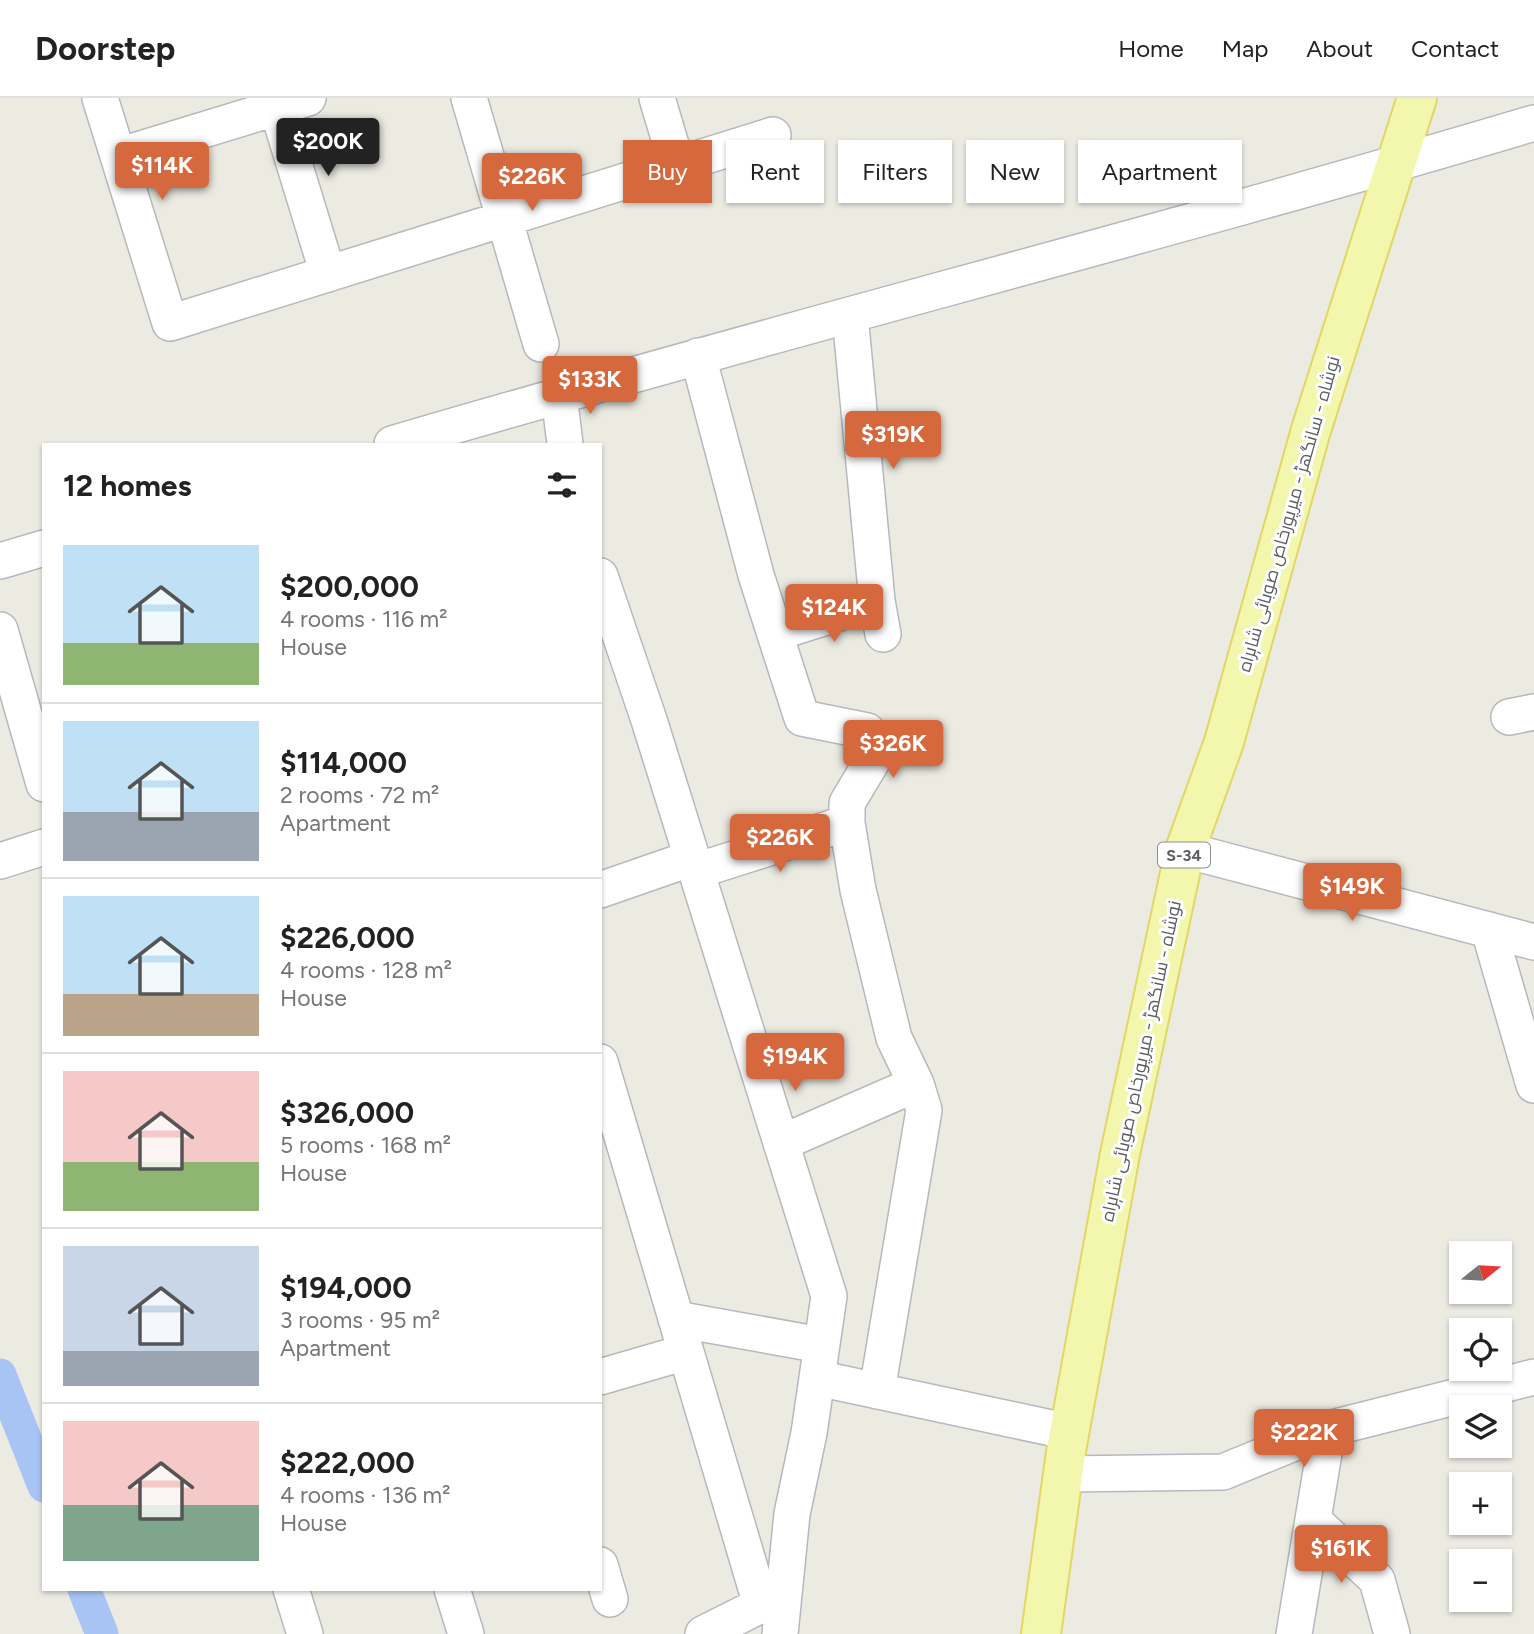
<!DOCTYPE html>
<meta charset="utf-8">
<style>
:root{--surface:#fff;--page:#f6f6f6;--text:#222;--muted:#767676;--line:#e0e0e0;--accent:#d6683d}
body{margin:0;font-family:Figtree,Cairo,sans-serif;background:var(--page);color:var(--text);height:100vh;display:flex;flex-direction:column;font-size:26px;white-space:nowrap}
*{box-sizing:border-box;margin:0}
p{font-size:23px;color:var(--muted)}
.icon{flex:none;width:38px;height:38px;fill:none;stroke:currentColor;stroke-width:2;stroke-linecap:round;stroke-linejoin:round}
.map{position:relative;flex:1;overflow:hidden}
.side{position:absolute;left:42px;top:345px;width:560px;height:1148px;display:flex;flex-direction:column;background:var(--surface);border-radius:0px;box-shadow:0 2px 5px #0004}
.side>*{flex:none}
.hud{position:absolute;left:623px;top:42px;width:665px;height:63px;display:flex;gap:14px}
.needle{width:46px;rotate:72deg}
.fabs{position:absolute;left:1449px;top:1143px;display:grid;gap:14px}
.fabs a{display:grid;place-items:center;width:63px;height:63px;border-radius:0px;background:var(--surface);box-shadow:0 2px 5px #0004;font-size:35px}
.price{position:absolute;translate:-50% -60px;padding:0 16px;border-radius:7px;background:var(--accent);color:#fff;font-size:23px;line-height:46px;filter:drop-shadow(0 2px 4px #0008)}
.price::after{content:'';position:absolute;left:50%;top:42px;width:21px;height:16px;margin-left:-10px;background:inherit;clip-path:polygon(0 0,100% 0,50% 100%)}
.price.on{background:#222;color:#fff}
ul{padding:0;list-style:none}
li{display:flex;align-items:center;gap:21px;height:175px;padding:0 21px}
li+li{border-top:2px solid var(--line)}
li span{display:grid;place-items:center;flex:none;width:196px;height:140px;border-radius:0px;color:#555}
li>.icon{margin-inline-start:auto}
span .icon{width:84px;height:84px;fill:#fffc;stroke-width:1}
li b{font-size:30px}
h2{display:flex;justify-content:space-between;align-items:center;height:84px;padding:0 21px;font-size:30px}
.tag{padding:0 24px;border-radius:0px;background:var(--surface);box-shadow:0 2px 5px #0004;font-size:24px;line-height:63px}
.tag.on{background:var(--accent);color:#fff}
header{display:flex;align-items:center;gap:42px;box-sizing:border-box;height:98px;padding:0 35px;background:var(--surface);border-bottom:2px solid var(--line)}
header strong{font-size:33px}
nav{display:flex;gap:38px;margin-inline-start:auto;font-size:24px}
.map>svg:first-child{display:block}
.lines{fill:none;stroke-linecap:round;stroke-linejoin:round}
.canal{stroke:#a8c4f5;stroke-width:33}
.minor-casing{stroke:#b7b8bd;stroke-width:38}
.primary-casing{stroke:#e2d765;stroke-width:42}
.minor{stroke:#fff;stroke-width:35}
.primary{stroke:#f3f6ad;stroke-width:38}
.labels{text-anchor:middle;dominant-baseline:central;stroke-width:6;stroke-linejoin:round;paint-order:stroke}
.shield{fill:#fff;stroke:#8c8d90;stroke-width:2}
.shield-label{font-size:16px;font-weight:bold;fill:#5a5c61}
.street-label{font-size:18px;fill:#5a5c61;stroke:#fff}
</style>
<header>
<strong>Doorstep</strong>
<nav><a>Home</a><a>Map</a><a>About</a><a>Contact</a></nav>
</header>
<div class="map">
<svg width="1534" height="1536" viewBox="0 0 1534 1536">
<rect width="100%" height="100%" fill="#ecebe2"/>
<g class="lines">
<path class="canal" d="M 0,1277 L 44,1388
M 84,1491 L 102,1536"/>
<defs>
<path id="minor" d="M 100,0 L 170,225 L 773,37
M 274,0 L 328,176
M 469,0 L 541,246
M 657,0 L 677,67
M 118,58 L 308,0
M 850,217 L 877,503 L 883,536
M 698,258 L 756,477 L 802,620 L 867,633 L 874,660 L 847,705 L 847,725 L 858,792 L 894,940 L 916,986 L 781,1045
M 559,297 L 565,346
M 392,346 C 771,234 1155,138 1534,25
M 0,463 L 44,450
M 600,478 L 649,622 L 829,1198 L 809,1335 L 792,1416 L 780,1536
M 0,532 L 44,686
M 775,535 L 877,503
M 1509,619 L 1534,614
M 1185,752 L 1534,844
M 0,763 L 44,749
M 696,773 L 847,725
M 600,792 L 692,760
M 1489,832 L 1534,987
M 600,964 L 761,1507
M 676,1221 L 821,1247
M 600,1279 L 686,1254
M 817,1280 L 1070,1334
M 877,1293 L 924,1012 L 916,986
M 1063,1376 L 1223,1374 L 1328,1331 L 1534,1279
M 1313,1422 L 1377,1482 L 1392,1536
M 600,1467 L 610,1501
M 291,1491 L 305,1536
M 452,1491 L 466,1536
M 703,1536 L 761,1507 L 780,1495
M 1294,1536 L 1328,1331"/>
<path id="primary" d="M 1041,1536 L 1067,1347 L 1120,1056 L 1185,752 L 1224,644 L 1311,332 L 1417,0"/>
</defs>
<use href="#minor" class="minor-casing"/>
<use href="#primary" class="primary-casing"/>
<use href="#minor" class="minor"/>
<use href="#primary" class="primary"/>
</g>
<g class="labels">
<rect class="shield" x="1158" y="744.5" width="52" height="25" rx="5"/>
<g class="shield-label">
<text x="1184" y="757">S-34</text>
</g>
<g class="street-label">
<text transform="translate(1289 416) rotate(-74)">نوشاہ - سانگھڑ - میرپورخاص صوبائی شاہراہ</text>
<text transform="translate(1141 963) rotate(-78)">نوشاہ - سانگھڑ - میرپورخاص صوبائی شاہراہ</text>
</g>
</g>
</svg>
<div class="fabs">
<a><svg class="needle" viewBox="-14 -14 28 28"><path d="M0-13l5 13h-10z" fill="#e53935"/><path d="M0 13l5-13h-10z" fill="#767676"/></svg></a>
<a><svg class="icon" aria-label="locate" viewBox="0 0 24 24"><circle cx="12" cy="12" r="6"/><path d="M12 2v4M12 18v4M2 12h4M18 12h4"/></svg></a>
<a><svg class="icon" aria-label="layers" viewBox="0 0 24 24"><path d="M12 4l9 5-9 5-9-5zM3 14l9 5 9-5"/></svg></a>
<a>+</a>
<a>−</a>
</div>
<b class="price on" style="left:328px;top:80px">$200K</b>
<b class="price" style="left:162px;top:104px">$114K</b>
<b class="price" style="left:532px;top:115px">$226K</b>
<b class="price" style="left:590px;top:318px">$133K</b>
<b class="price" style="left:893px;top:373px">$319K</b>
<b class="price" style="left:834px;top:546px">$124K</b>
<b class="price" style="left:893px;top:682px">$326K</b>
<b class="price" style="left:780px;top:776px">$226K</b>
<b class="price" style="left:1352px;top:825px">$149K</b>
<b class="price" style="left:795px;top:995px">$194K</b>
<b class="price" style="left:1304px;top:1371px">$222K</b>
<b class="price" style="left:1341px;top:1487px">$161K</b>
<div class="hud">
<a class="tag on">Buy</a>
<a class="tag">Rent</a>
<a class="tag">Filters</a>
<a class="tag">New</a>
<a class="tag">Apartment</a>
</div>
<section class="side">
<h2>12 homes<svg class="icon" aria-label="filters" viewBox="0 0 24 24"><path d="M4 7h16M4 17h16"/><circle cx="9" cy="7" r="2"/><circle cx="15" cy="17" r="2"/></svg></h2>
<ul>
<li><span style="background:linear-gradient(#bfe0f5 70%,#8fb573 0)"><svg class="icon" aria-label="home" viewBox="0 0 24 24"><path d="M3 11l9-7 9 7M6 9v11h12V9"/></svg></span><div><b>$200,000</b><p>4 rooms · 116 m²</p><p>House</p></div></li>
<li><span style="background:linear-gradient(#bfe0f5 65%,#9aa5b1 0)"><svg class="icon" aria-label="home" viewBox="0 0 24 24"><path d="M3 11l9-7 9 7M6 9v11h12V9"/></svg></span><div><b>$114,000</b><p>2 rooms · 72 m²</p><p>Apartment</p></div></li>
<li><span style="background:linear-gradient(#bfe0f5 70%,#b9a48a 0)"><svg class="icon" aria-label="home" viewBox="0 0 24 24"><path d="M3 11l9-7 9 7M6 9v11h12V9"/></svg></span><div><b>$226,000</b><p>4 rooms · 128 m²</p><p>House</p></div></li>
<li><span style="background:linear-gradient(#f6c9c9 65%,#8fb573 0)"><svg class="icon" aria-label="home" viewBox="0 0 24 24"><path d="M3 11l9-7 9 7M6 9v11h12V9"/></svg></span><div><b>$326,000</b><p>5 rooms · 168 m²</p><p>House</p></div></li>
<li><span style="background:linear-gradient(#c9d6e8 75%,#9aa5b1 0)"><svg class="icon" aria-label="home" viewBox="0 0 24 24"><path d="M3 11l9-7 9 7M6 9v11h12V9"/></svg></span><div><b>$194,000</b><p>3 rooms · 95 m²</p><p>Apartment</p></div></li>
<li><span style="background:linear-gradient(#f6c9c9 60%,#7fa58c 0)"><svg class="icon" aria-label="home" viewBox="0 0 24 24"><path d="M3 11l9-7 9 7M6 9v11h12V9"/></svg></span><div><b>$222,000</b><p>4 rooms · 136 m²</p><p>House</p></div></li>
</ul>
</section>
</div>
